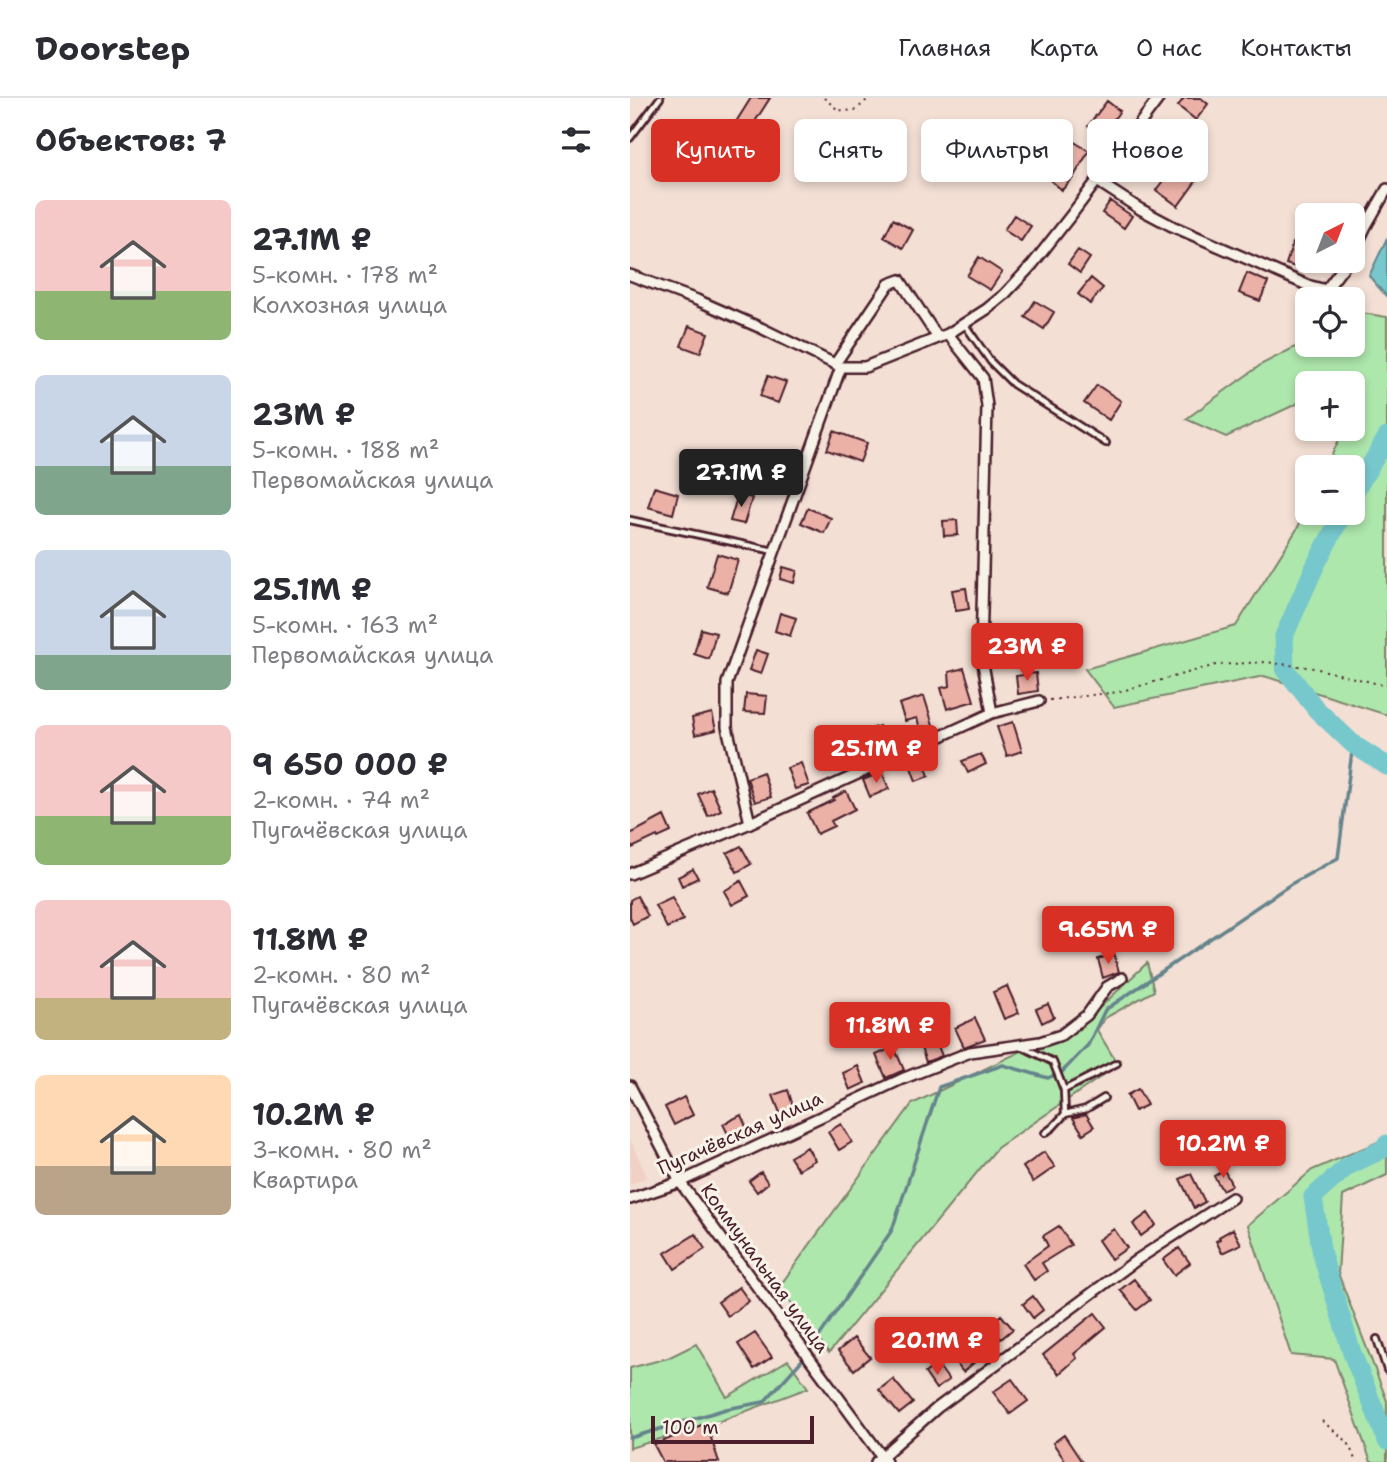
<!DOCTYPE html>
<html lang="ru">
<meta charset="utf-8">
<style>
:root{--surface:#fff;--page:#f2f2f3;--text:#2b2b33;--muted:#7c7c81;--line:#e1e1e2;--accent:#d93025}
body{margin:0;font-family:"Shantell Sans",sans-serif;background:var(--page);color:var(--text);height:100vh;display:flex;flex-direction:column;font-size:26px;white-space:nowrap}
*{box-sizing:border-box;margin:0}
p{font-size:23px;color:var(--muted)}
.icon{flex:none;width:38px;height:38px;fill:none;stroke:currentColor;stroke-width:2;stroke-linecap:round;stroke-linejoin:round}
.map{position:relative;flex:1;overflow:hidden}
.details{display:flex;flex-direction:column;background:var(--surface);width:630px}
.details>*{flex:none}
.guide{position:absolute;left:21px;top:21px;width:630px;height:63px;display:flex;gap:14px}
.needle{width:46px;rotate:42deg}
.buttons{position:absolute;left:665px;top:105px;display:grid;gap:14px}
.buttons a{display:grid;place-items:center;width:70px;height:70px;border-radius:10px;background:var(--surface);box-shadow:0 4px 10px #0003;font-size:35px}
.scale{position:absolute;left:21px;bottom:18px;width:163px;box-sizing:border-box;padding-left:7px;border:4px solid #4a1f2b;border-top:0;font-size:19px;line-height:24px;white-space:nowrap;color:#4a1f2b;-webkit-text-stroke:5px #f7f3e8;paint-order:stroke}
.price{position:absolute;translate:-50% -60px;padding:0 16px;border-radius:7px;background:var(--accent);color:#fff;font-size:23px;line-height:46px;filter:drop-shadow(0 2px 4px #0008)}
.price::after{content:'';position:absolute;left:50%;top:42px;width:21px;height:16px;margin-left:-10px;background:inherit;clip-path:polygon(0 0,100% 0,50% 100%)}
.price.selected{background:#222;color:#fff}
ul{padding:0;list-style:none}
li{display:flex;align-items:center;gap:21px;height:175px;padding:0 35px}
li span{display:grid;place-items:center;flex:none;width:196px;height:140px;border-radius:10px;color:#555}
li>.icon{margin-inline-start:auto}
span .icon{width:84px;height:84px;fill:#fffc;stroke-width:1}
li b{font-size:30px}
h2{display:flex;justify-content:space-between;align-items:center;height:84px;padding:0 35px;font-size:30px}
.tag{padding:0 24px;border-radius:10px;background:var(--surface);box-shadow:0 4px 10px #0003;font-size:24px;line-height:63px}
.tag.selected{background:var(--accent);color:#fff}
header{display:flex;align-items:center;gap:42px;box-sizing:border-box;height:98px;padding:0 35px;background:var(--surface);border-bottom:2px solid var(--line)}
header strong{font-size:33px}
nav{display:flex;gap:38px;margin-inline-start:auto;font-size:24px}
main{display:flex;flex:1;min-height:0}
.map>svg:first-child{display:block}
.built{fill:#f1d1c6}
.green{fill:#aee7ac;stroke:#7c836c;stroke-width:2}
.water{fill:#77c8cd;stroke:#65848c;stroke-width:2}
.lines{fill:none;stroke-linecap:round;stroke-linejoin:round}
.stream{stroke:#65848c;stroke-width:3.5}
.river{stroke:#77c8cd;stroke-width:19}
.building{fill:#ebb1a7;stroke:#4a1f2b;stroke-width:2}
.service-casing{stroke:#4a1f2b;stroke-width:10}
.minor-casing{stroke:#4a1f2b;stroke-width:14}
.path{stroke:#4a1f2b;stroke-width:2;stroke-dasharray:2 5;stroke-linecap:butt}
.service{stroke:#f7f3e8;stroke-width:4.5}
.minor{stroke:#f7f3e8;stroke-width:9}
.labels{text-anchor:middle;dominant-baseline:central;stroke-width:6;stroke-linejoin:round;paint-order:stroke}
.street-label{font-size:19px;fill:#4a1f2b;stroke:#f7f3e8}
</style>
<header>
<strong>Doorstep</strong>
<nav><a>Главная</a><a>Карта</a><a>О нас</a><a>Контакты</a></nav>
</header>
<main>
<section class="details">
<h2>Объектов: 7<svg class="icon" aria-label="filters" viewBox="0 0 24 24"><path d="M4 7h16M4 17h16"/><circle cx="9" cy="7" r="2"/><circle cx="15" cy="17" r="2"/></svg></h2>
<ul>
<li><span style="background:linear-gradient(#f6c9c9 65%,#8fb573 0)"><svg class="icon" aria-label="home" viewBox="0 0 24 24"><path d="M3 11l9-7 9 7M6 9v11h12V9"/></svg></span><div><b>27.1M ₽</b><p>5-комн. · 178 m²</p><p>Колхозная улица</p></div></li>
<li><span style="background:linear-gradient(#c9d6e8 65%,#7fa58c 0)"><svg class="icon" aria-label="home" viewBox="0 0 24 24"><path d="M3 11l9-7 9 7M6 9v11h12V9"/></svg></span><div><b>23M ₽</b><p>5-комн. · 188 m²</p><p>Первомайская улица</p></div></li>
<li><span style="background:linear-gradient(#c9d6e8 75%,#7fa58c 0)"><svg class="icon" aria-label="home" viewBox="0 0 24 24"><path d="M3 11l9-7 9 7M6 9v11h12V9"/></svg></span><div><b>25.1M ₽</b><p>5-комн. · 163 m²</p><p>Первомайская улица</p></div></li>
<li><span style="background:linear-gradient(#f6c9c9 65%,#8fb573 0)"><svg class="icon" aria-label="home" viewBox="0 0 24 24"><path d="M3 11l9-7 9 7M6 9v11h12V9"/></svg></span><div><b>9 650 000 ₽</b><p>2-комн. · 74 m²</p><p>Пугачёвская улица</p></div></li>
<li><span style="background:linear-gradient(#f6c9c9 70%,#c2b280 0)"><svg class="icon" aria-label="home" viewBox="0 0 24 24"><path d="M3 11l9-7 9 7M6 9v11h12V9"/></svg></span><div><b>11.8M ₽</b><p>2-комн. · 80 m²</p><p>Пугачёвская улица</p></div></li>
<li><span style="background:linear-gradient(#ffd9b3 65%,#b9a48a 0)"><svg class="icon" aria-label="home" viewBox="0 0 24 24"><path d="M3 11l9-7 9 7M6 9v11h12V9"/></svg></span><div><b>10.2M ₽</b><p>3-комн. · 80 m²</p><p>Квартира</p></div></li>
</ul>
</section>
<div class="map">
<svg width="757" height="1364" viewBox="0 0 757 1364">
<rect width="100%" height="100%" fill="#f3dfd4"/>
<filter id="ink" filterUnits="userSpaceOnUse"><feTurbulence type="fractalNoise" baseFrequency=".0143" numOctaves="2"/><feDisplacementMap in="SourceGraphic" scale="14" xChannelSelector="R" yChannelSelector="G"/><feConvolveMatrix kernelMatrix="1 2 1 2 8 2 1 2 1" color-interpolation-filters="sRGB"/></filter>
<g filter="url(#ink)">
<path class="built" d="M 0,1041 L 17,1079 L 0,1087 Z"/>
<path class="green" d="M 731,215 L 757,219 L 757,617 L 634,578 L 484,609 L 455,571 L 606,528 L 667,431 L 677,410 L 677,415 L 723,415 L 723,369 L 696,369 L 714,331 L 723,331 L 723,285 L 677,285 L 677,301 L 596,339 L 556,321 L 632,266 L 677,243 L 677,247 L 723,247 L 723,219 Z
M 517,865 L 524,893 L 475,920 L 467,932 L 488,967 L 367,1050 L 199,1255 L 149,1189 L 282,1006 L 458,921 Z
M 757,1040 L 757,1077 L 713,1098 L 708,1175 L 757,1303 L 757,1364 L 741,1364 L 704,1261 L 661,1257 L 618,1127 L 682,1072 Z
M 66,1246 L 97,1299 L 158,1262 L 178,1290 L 90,1323 L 0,1350 L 0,1270 L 38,1260 Z"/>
<path class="water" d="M 757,140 L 757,199 L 739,178 Z"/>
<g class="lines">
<path class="stream" d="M 184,1246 L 262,1132 L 309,989 L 373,967 L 418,980 L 432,974 L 458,947 L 475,912 L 661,786 L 708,760 L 723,646
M 0,1340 L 96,1311 L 134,1304 L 173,1261"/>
<path class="river" d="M 723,397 L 757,339
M 713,415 L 686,466 L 654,538 L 655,571 L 686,611 L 724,647 L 757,668
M 757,1046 L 751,1052 L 718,1068 L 683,1099 L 692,1157 L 722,1255 L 757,1343"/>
</g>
<path class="building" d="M 121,0 L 140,0 L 117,36 L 104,27 Z
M 554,0 L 571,0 L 578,6 L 566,22 L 548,8 Z
M 477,3 L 490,13 L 471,38 L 458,28 Z
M 412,24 L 459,53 L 443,80 L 432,92 L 413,76 L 431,55 L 404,38 Z
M 547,64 L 569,79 L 548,108 L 526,92 Z
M 480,103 L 502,118 L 494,130 L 472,115 Z
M 384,117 L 401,128 L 391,143 L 374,132 Z
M 263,121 L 283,132 L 273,150 L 254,139 Z
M 663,145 L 676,150 L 669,170 L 656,166 Z
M 448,152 L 460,160 L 450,175 L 438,166 Z
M 349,159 L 372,174 L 360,192 L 337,178 Z
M 617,175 L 638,184 L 630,203 L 609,195 Z
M 461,180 L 473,190 L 460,206 L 448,196 Z
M 405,203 L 424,214 L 414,231 L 395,219 Z
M 59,228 L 78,235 L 70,255 L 51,248 Z
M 138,278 L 156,284 L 148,305 L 130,298 Z
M 467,287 L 491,303 L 479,322 L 454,305 Z
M 204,333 L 237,345 L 230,364 L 197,352 Z
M 24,389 L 48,396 L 43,416 L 18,409 Z
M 108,396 L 122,400 L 114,426 L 100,423 Z
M 178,410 L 201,420 L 194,435 L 171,425 Z
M 327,422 L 328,437 L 314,438 L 313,423 Z
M 87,456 L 108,462 L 98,495 L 77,489 Z
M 153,469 L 167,473 L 164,485 L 150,481 Z
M 336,490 L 339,511 L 326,513 L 322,492 Z
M 150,515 L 166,520 L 160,538 L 145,533 Z
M 71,531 L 86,535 L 79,561 L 64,556 Z
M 126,552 L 138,556 L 131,576 L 119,572 Z
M 334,570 L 344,603 L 317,611 L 311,590 L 320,588 L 319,574 Z
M 406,575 L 408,593 L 388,596 L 386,578 Z
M 116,596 L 137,598 L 135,615 L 114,614 Z
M 294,598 L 304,630 L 291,634 L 287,620 L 275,623 L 269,606 Z
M 82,615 L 86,632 L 65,637 L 62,620 Z
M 383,624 L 392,653 L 377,658 L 367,629 Z
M 249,628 L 255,642 L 215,659 L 208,637 L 224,631 L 226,637 Z
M 291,655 L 299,678 L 286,683 L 278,661 Z
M 351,656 L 356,666 L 338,675 L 332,663 Z
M 171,665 L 179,687 L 165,691 L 157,670 Z
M 133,674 L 141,699 L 125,704 L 117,680 Z
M 252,674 L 259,691 L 240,699 L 233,682 Z
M 81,690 L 91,712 L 78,718 L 68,696 Z
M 216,693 L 225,711 L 201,723 L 204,728 L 187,736 L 177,715 L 204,702 L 203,700 Z
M 34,718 L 41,734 L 28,740 L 27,738 L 2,750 L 0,746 L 0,736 Z
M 111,748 L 121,766 L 107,774 L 97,755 Z
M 63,771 L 68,780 L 52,788 L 48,779 Z
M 111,783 L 119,798 L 102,807 L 94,793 Z
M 7,798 L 18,818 L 3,826 L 0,820 L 0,802 Z
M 42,799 L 53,822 L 37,830 L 25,807 Z
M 484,856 L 489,874 L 473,880 L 468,861 Z
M 377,888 L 389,915 L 374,921 L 363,894 Z
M 418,906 L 424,919 L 412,925 L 406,911 Z
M 345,920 L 355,941 L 334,949 L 325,930 Z
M 306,943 L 312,958 L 296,964 L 291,950 Z
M 264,949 L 274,972 L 256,980 L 246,957 Z
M 228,968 L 235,985 L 220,992 L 213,975 Z
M 508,991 L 517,1007 L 505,1013 L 497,997 Z
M 158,992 L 164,1011 L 150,1015 L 143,997 Z
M 54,999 L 63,1017 L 44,1027 L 35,1009 Z
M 456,1016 L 464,1029 L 453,1036 L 443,1020 Z
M 111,1017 L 119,1035 L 102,1044 L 93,1026 Z
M 211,1026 L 222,1044 L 209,1052 L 198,1034 Z
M 177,1049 L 185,1062 L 168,1072 L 160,1059 Z
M 414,1054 L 425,1069 L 403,1084 L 393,1069 Z
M 594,1072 L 602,1087 L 592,1092 L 584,1078 Z
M 131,1074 L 138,1085 L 127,1094 L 119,1083 Z
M 561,1076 L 575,1104 L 564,1110 L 550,1081 Z
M 518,1115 L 526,1127 L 511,1138 L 503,1126 Z
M 429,1128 L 441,1147 L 412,1165 L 417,1173 L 404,1182 L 393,1166 L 418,1148 L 413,1138 Z
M 484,1131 L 497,1150 L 481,1161 L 468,1142 Z
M 603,1131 L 611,1146 L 592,1155 L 586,1143 L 590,1141 L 589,1139 Z
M 66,1136 L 75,1151 L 45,1171 L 35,1155 Z
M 549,1150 L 560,1165 L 544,1177 L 533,1162 Z
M 504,1181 L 520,1202 L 507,1212 L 490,1192 Z
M 109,1189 L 119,1203 L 98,1218 L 88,1204 Z
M 403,1198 L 413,1212 L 403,1220 L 393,1206 Z
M 465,1215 L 476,1229 L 444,1256 L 447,1260 L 429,1276 L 413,1257 Z
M 371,1217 L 383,1231 L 371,1241 L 359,1228 Z
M 125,1235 L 142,1259 L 124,1271 L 108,1246 Z
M 224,1240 L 240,1259 L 224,1272 L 208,1253 Z
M 339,1240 L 353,1257 L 333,1274 L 319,1256 Z
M 307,1266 L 319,1282 L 306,1291 L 295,1275 Z
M 263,1281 L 283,1305 L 269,1316 L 249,1292 Z
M 382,1281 L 398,1303 L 380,1316 L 363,1294 Z
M 76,1325 L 89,1364 L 33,1364 L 24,1347 Z
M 434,1337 L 452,1364 L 436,1364 L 423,1345 Z"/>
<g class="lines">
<defs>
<path id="service" d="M 0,40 L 30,0
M 335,227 L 361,264 L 383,286 L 476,345
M 0,422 L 144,453
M 391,948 L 423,964 L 434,992 L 487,965
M 435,1016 L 456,1011 L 474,1000
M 415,1035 L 423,1029 L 435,1016 L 434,992
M 747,1241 L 757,1272"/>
<path id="minor" d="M 467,83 L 510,111 L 542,128 L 677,187 L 696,192 L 718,163
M 723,155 L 736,128 L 757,91
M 0,177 L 67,202 L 131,230 L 211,269 L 235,269 L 318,236 L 357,211 L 374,197 L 402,167 L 442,116 L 529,0
M 318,236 L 353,280 L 357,308 L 351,555 L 362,615
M 205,266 L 259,186 L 270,182 L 308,240
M 120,725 L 97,629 L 97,585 L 211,269
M 0,776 L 120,725 L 362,615 L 409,603
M 0,988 L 50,1084 L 256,1364
M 0,1101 L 50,1084 L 272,981 L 340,954 L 410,944 L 431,937 L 457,917 L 477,889 L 492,880
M 246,1364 L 307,1310 L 508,1161 L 602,1100"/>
</defs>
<use href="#service" class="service-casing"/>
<use href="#minor" class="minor-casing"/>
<path class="path" d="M 194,0 L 208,12 L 225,13 L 239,0
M 420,602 L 488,594 L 586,567 L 635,564 L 684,570 L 757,588
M 692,1323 L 718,1344 L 726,1364"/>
<use href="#service" class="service"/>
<use href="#minor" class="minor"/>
</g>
</g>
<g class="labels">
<g class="street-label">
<text transform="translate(110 1035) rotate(-24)">Пугачёвская улица</text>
<text transform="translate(135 1170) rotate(54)">Коммунальная улица</text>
</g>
</g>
</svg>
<div class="buttons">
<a><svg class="needle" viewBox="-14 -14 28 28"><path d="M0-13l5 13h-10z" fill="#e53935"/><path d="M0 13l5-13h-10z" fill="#7c7c81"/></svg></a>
<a><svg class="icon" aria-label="locate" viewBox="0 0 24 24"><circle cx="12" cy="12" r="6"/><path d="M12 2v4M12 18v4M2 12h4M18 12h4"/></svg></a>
<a>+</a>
<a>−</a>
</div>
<div class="scale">100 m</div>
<b class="price selected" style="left:111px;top:411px">27.1M ₽</b>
<b class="price" style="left:397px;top:585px">23M ₽</b>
<b class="price" style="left:246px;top:687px">25.1M ₽</b>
<b class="price" style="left:478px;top:868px">9.65M ₽</b>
<b class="price" style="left:260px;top:964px">11.8M ₽</b>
<b class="price" style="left:593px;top:1082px">10.2M ₽</b>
<b class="price" style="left:307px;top:1279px">20.1M ₽</b>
<div class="guide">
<a class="tag selected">Купить</a>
<a class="tag">Снять</a>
<a class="tag">Фильтры</a>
<a class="tag">Новое</a>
</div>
</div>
</main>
